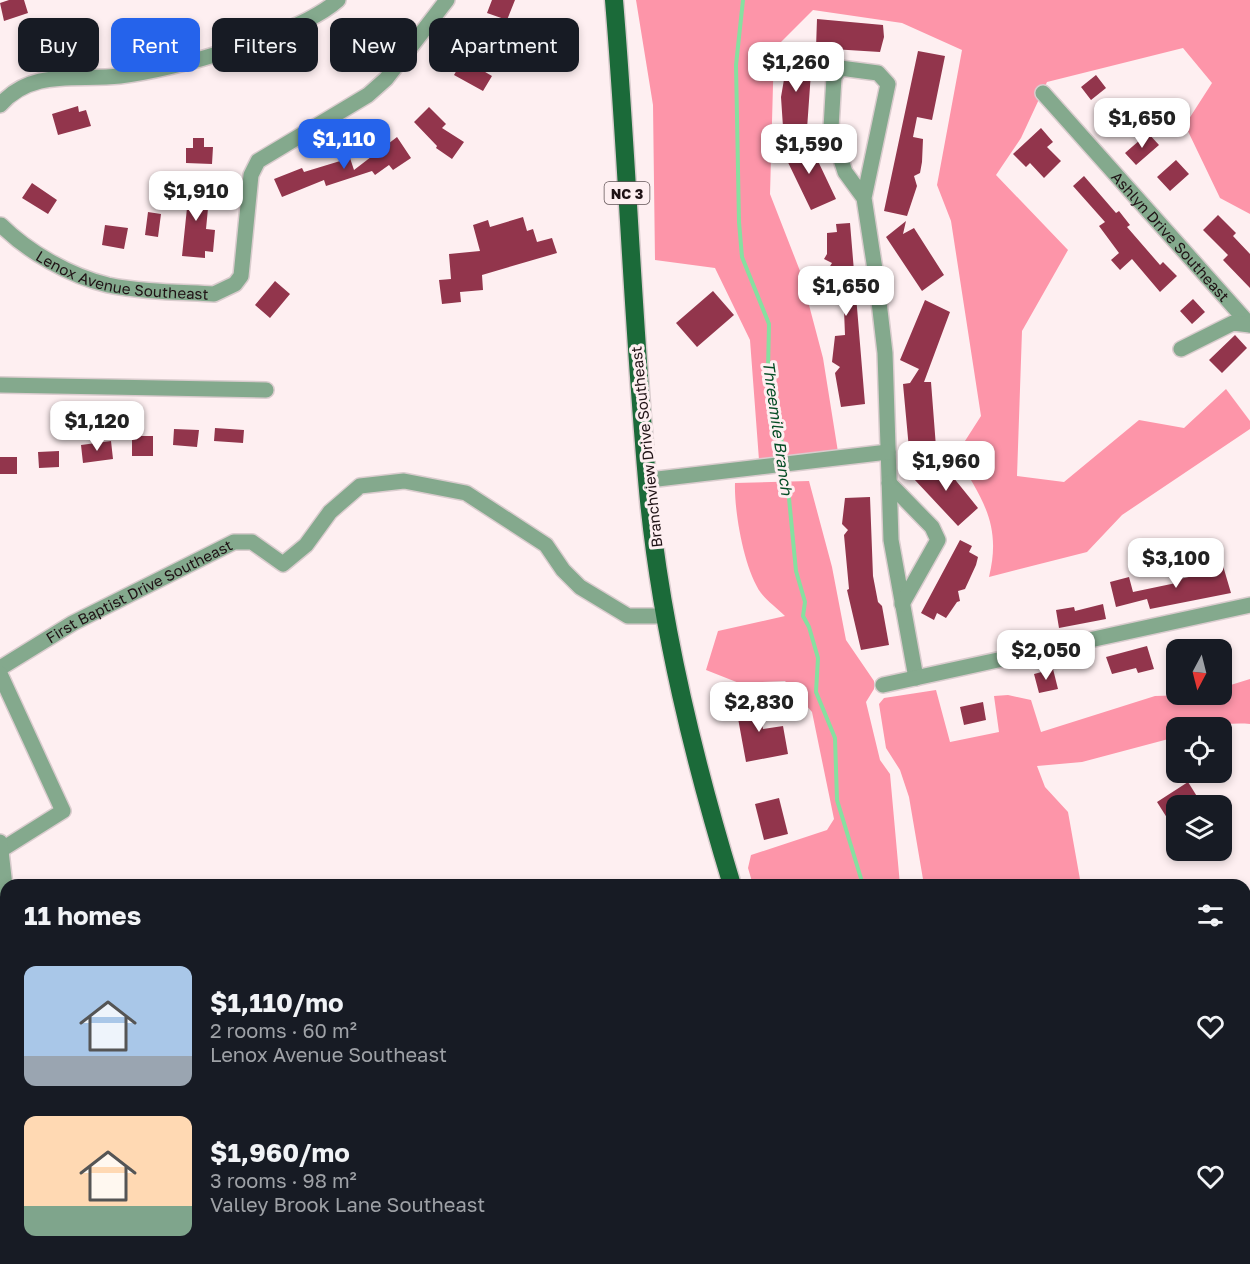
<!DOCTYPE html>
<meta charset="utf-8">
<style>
:root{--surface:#171b24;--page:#20242c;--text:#f1f3f6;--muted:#9ea1a6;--accent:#2563eb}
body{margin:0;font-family:"Golos Text",sans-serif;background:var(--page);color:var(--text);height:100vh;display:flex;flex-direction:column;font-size:22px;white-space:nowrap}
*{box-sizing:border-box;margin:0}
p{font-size:20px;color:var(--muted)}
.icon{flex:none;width:33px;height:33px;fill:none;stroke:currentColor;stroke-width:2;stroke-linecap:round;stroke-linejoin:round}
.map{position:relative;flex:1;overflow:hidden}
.drawer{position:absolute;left:0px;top:879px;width:1251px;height:386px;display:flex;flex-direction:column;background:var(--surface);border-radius:18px 18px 0 0;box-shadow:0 3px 9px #0003}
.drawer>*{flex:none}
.guide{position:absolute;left:18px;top:18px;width:600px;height:54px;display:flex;gap:12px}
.needle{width:39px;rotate:187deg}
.tools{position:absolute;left:1166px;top:639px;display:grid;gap:12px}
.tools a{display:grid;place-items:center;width:66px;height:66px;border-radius:12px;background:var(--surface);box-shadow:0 3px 9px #0003;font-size:30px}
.price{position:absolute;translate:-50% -51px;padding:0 14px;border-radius:12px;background:#fff;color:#222;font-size:20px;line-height:39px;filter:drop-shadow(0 2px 3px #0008)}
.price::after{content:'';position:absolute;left:50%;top:36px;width:18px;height:14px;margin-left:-9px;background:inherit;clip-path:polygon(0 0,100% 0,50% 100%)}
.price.selected{background:var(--accent);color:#fff}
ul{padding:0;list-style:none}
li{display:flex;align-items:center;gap:18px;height:150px;padding:0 24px}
li span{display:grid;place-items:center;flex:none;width:168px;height:120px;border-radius:12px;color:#555}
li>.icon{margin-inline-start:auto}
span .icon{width:72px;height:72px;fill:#fffc;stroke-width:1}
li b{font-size:26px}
h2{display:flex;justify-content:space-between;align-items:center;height:72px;padding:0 24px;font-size:26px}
.chip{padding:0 21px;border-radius:12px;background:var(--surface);box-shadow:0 3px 9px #0003;font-size:21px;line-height:54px}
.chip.selected{background:var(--accent);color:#fff}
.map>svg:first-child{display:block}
.forest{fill:#fd95a9}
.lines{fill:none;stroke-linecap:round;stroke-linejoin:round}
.stream{stroke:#86e0a0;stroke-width:4}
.building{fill:#92354c}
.street-casing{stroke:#daccce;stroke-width:18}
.secondary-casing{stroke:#daccce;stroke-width:21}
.primary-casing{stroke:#daccce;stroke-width:21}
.street{stroke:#84a98d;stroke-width:15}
.secondary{stroke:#4c845c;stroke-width:18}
.primary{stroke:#1b6a39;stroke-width:18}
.labels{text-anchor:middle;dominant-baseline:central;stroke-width:6;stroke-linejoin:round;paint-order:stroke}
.shield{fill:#feeff1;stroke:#625457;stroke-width:1.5}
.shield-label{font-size:14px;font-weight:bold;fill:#1f1215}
.street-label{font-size:15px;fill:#1f1215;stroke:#feeff1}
.water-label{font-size:16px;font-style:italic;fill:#044c24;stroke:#feeff1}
</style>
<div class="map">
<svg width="1250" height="1264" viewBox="0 0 1250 1264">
<rect width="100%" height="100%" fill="#feeff1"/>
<path class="forest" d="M 636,0 L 1250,0 L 1250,214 L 1220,198 L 1185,125 L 1212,83 L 1183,48 L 1047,82 L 1021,138 L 996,175 L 1068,250 L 1022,331 L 1017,476 L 1064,482 L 1139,420 L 1184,428 L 1226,389 L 1250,421 L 1250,429 L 1122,515 L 1087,552 L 989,577 C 1002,524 982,499 956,455 L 981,416 L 951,221 L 937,185 L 962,50 L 902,23 L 813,10 L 774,49 L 770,194 L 800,271 L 823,358 L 838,452 L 759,460 L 750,340 L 715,268 L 655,260 L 653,105 Z
M 809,481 L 832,567 L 846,640 L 874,681 L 874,689 L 866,702 L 880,760 L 890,774 L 900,885 L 753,885 L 748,868 L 751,855 L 827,830 L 834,819 L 812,712 L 785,681 L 739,683 L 706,670 L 718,631 L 785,616 C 777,608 767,601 761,593 C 744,569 734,511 735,483 Z
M 1250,679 L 1250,724 C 1226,722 1201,728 1176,728 L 1176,737 L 1082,762 L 1037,766 L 1045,787 L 1068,812 L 1081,885 L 924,885 L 909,797 L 900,770 L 886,748 L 879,704 L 884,698 L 936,690 L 950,742 L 999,732 L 994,696 L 1008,695 L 1031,700 L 1041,732 L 1155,696 L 1221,694 L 1221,688 Z
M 944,1259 L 1232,1258 L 1232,1259 L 1231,1264 L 939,1264 Z"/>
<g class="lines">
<path class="stream" d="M 743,0 L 736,65 L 739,222 L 742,257 L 769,324 L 768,371 L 785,459
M 786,467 L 796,571 L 805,602 L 803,616 L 809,627 L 818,658 L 816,692 L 835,738 L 837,800 L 863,885
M 939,1259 L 940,1264"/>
</g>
<path class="building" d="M 9,0 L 24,0 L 28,13 L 4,21 L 0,3 Z
M 492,0 L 515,0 L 507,20 L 487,13 Z
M 817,19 L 883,25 L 884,37 L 880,52 L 816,48 Z
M 468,51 L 485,60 L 480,69 L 492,76 L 483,91 L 454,75 Z
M 918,51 L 945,56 L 932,120 L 917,117 L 913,137 L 923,139 L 922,162 L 920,173 L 914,176 L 917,186 L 907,216 L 884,211 Z
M 788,56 L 812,58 L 807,129 L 783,127 L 781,97 Z
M 1096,75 L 1106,88 L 1091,100 L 1081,87 Z
M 78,106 L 79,112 L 86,110 L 91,126 L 58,135 L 52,114 Z
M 429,107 L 446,124 L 442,128 L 464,142 L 452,159 L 436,148 L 437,146 L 414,122 Z
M 1041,128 L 1053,142 L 1047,147 L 1061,161 L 1044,178 L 1030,163 L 1026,167 L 1013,154 Z
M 1148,133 L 1159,145 L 1136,165 L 1125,153 Z
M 397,137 L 411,158 L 393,170 L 389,165 L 375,175 L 372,171 L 326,186 L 324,180 L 282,197 L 274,179 L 302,168 L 304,172 L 350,158 L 354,170 Z
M 193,138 L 204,138 L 204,147 L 213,147 L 212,164 L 186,163 L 186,148 L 193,148 Z
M 807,138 L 836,199 L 811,210 L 783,152 Z
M 1176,160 L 1189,174 L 1170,191 L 1157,177 Z
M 1084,176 L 1116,213 L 1119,211 L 1130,225 L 1127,227 L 1160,265 L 1163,262 L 1177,276 L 1160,292 L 1132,259 L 1120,270 L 1111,260 L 1119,253 L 1099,226 L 1105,222 L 1073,186 Z
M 32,183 L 57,200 L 48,214 L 22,198 Z
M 188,186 L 210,188 L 206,229 L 215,230 L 213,252 L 205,251 L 205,258 L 182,256 L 187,208 L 175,207 L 177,193 L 187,193 Z
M 148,212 L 161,214 L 158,237 L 145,235 Z
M 1218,215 L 1236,233 L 1233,236 L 1250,254 L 1250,288 L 1223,260 L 1228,255 L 1203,230 Z
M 523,217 L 527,231 L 533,229 L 537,242 L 552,238 L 557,253 L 482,275 L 483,290 L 460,292 L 461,302 L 442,304 L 439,280 L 451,279 L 449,254 L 480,251 L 473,225 L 488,220 L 490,227 Z
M 906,221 L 903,234 L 914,228 L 944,275 L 922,291 L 886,237 Z
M 850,223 L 865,404 L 841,407 L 835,373 L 840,367 L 832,362 L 835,336 L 845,335 L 844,310 L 843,303 L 833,304 L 827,271 L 832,263 L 824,259 L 827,254 L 827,233 L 837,232 L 836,224 Z
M 105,225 L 128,228 L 124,249 L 102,245 Z
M 275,281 L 290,294 L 270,318 L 255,305 Z
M 713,291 L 734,315 L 697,347 L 676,323 Z
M 1193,299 L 1205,312 L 1192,324 L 1180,311 Z
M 925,300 L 950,312 L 924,382 L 931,382 L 936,447 L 909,449 L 903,384 L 910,383 L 919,369 L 900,360 Z
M 1235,335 L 1247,348 L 1222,373 L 1209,360 Z
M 215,428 L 244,430 L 243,443 L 214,441 Z
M 174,429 L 199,430 L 197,447 L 173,445 Z
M 132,436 L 153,436 L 153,456 L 132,456 Z
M 111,441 L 113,459 L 83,463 L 81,445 Z
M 59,451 L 59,467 L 39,468 L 38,452 Z
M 936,456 L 978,508 L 958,526 L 914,479 Z
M 0,457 L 17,457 L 17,474 L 0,474 Z
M 870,497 L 873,576 L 878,602 L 882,606 L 889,645 L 861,650 L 847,590 L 849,589 L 844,535 L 848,530 L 842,524 L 845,498 Z
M 960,540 L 972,546 L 969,552 L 978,557 L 976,565 L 965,589 L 958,591 L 960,601 L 957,602 L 946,618 L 937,613 L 934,620 L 921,613 Z
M 1221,559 L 1231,593 L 1150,609 L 1147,599 L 1116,607 L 1110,582 L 1129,577 L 1133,592 L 1176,583 L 1175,580 L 1207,573 L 1205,563 Z
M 1103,604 L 1106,619 L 1059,628 L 1056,610 L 1074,607 L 1075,611 Z
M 1147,646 L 1154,669 L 1138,673 L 1136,668 L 1112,674 L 1106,657 Z
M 1053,669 L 1058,689 L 1039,693 L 1034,674 Z
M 758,698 L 763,729 L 783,726 L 788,754 L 746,762 L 735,702 Z
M 983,702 L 986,720 L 964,725 L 960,707 Z
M 1188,782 L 1203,806 L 1176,806 L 1176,832 L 1157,802 Z
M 779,798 L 788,834 L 764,840 L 755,804 Z"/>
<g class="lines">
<defs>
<g id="street">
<path id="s1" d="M 1043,93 L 1250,325"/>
<path d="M 0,105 C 32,68 77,81 120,76 C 173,70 299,35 338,0"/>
<path d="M 864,198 L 888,84 L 878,73 L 840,68 L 834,77 L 831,128 L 845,172 L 864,198 L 876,276 L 885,353 L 891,540 L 916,678"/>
<path id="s2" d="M 1,225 C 28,252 70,276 108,285 C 142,292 179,292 214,294 L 235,284 L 241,276 L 251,175 L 258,161 L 368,95 L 386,79 L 447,0"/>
<path d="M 1181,349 L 1233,323 L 1250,325"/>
<path d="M 0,385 L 266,390"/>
<path d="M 649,480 L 888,452"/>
<path d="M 889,483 L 932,527 L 938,540 L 902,604"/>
<path id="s3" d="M 0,668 L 73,623 L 234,542 L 252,542 L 283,564 L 306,545 L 330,512 L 360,486 L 404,481 L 466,493 L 546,545 L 563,570 L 580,587 L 628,616 L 666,616"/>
<path d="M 0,674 L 63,811 L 1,850"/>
<path d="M 883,685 L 1250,605"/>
<path d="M 0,842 L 6,895"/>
<path d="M 37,1258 L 37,1264"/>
<path d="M 1243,1264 L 1250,1254"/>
</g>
<path id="secondary" d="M 1245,923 L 1250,919
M 867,1264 L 873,1258"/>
<path id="primary" d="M 614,0 C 628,167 633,334 649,501 C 662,631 694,760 732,885
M 881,1258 L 884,1264"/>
</defs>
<use href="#street" class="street-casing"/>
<use href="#secondary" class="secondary-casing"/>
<use href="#primary" class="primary-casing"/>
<use href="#street" class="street"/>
<use href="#secondary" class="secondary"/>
<use href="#primary" class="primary"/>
</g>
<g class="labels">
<rect class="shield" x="604.5" y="182" width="45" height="22" rx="4.5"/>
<g class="shield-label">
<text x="627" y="193">NC 3</text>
</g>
<g class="street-label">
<text stroke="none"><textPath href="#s1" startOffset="192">Ashlyn Drive Southeast</textPath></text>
<text stroke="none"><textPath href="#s2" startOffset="136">Lenox Avenue Southeast</textPath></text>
<text transform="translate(646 447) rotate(-96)">Branchview Drive Southeast</text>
<text stroke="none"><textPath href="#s3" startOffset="159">First Baptist Drive Southeast</textPath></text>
</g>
<g class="water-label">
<text transform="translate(778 428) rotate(82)">Threemile Branch</text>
</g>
</g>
</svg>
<div class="tools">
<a><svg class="needle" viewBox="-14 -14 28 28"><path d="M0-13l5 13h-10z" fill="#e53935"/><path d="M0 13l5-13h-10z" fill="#9ea1a6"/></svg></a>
<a><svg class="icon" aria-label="locate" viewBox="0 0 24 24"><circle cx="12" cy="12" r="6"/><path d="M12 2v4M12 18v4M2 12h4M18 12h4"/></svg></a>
<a><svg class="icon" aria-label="layers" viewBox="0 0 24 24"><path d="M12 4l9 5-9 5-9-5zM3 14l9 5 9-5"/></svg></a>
</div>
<b class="price" style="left:796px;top:93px">$1,260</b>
<b class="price" style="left:1142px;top:149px">$1,650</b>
<b class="price selected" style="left:344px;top:170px">$1,110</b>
<b class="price" style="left:809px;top:175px">$1,590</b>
<b class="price" style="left:196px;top:222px">$1,910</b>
<b class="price" style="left:846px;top:317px">$1,650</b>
<b class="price" style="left:97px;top:452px">$1,120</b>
<b class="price" style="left:946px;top:492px">$1,960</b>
<b class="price" style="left:1176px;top:589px">$3,100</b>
<b class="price" style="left:1046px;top:681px">$2,050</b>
<b class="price" style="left:759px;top:733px">$2,830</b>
<div class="guide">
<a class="chip">Buy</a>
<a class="chip selected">Rent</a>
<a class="chip">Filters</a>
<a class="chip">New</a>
<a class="chip">Apartment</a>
</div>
<section class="drawer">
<h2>11 homes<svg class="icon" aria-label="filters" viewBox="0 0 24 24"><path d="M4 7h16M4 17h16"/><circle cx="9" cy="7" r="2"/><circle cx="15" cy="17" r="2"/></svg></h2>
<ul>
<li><span style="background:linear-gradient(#a9c7e8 75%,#9aa5b1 0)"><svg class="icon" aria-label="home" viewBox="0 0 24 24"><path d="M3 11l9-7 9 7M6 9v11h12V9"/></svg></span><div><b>$1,110/mo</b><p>2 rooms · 60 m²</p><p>Lenox Avenue Southeast</p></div><svg class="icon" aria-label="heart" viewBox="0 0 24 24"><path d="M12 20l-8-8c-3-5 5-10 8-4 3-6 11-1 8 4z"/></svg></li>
<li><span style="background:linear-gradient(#ffd9b3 75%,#7fa58c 0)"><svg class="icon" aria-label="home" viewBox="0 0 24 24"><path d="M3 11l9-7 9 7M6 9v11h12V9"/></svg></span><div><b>$1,960/mo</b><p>3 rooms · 98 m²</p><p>Valley Brook Lane Southeast</p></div><svg class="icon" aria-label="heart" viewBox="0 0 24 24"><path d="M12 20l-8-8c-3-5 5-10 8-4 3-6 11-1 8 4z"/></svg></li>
</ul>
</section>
</div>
